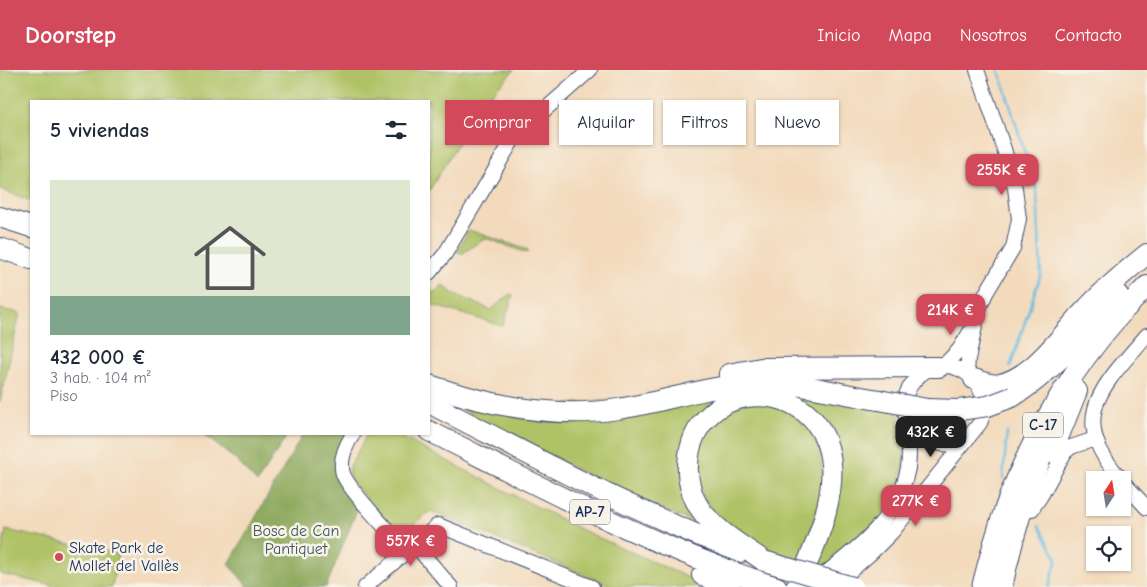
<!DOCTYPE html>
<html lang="es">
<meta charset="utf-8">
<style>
:root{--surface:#fff;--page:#f2f2f3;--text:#1f2937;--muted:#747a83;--accent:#d1495b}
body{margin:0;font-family:"Comic Neue",sans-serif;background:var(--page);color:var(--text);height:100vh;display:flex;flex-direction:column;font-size:19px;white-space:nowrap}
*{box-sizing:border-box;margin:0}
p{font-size:16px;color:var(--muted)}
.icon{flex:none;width:28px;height:28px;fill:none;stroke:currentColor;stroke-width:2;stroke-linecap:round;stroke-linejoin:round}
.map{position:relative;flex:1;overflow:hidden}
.panel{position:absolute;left:30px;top:30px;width:400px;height:335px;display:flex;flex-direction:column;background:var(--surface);border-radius:0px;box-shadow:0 1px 4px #0004}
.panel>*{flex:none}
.hud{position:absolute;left:445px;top:30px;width:475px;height:45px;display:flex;gap:10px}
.needle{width:32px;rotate:12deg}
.controls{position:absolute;left:1086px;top:401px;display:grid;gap:10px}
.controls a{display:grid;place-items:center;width:45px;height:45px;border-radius:0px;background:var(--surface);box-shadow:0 1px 4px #0004;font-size:25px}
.price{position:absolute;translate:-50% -42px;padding:0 11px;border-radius:10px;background:var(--accent);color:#fff;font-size:16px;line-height:32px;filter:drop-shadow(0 1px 2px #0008)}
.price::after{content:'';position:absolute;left:50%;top:30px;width:15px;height:11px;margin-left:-8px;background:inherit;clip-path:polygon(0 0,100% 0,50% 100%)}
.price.active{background:#222;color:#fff}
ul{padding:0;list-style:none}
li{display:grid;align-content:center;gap:10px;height:265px;padding:0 20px}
li span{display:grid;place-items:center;height:155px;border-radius:0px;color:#555}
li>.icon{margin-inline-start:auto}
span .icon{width:90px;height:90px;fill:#fffc;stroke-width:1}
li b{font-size:21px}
h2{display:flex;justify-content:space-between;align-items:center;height:60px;padding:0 20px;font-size:21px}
.pill{padding:0 18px;border-radius:0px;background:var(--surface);box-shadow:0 1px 4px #0004;font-size:18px;line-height:45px}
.pill.active{background:var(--accent);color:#fff}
header{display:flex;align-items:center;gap:30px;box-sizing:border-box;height:70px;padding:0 25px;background:var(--accent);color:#fff}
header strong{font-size:24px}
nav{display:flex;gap:28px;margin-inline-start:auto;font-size:18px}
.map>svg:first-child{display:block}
.green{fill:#b0c266;stroke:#667862}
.forest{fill:#8ca85b;stroke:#546c5c}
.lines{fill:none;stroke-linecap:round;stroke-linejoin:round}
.stream{stroke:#63bbe1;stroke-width:2.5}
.minor-tunnel{stroke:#c8b8a9;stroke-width:14;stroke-dasharray:14 7;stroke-linecap:butt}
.minor-casing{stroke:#3b496c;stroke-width:16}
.highway-casing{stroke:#3b496c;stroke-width:22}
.minor{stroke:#fff;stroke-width:14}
.highway{stroke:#fff;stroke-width:20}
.highway-bridge-casing{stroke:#3b496c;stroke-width:22;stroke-linecap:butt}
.highway-bridge{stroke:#fff;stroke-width:20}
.poi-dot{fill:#d1495b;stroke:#f7f3e8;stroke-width:2}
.labels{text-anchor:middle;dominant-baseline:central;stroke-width:5;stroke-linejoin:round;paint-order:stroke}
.shield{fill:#f7f3e8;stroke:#5d6a87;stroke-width:1}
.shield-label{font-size:15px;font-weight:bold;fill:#1b2f5e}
.park-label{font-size:16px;fill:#405460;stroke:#f7f3e8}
.poi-label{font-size:16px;fill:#1b2f5e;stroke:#f7f3e8;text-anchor:start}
</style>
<header>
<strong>Doorstep</strong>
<nav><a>Inicio</a><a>Mapa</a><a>Nosotros</a><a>Contacto</a></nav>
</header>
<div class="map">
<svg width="1147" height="517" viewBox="0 0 1147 517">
<rect width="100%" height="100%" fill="#f7f3e8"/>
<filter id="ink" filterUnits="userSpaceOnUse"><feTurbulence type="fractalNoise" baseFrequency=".02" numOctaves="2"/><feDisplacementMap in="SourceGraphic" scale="10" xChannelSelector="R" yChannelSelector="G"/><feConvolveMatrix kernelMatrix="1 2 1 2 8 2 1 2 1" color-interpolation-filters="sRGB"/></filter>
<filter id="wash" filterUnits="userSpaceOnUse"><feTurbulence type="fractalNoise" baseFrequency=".0096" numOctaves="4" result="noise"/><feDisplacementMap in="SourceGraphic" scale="20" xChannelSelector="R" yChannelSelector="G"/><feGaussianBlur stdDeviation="1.12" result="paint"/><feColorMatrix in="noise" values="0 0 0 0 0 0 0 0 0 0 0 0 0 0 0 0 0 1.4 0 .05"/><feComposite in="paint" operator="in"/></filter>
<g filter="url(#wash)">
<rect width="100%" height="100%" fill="#f3dabc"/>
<path class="green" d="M 0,0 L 514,0 L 481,35 L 429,121 L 429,31 L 31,31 L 31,131 L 0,119 Z
M 469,160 L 528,180 L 527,183 L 488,169 L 482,170 L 463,183 L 457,182 Z
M 443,215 L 452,223 L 491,240 L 510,224 L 513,225 L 503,256 L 429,234 L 429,220 L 433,223 Z
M 0,239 L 20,243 L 0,332 Z
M 764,316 L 897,340 C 900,354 904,368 904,382 C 906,435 861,468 825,499 L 811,494 L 836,415 L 798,330 L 713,334 L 686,420 L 701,455 C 607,419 518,369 429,321 L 502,340 Z
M 745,331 L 780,334 L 818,366 L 824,417 L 814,451 L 799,490 L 760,478 L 740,465 L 710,439 L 694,406 L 703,360 Z
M 367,364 L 395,364 L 582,460 L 709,517 L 614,517 L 430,441 L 398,467 L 350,409 L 348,400 Z
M 6,460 L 118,484 L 112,517 L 60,517 L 0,504 L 0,490 Z"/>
<path class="forest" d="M 203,364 L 288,364 L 257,413 L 237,391 Z
M 303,364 L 351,364 L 337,393 L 359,435 L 326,517 L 248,517 L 229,494 Z"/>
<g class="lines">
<path class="stream" d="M 999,0 L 1037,122 L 1041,204 L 1010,297
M 1003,408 L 1007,363
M 1039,456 L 1057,489 L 1049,517"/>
</g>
</g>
<g filter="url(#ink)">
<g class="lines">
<path class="minor-tunnel" d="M 470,59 L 494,63"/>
<defs>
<path id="minor" d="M 494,63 L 515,66
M 429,203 L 445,184 L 515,66 L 590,0
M 943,296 L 959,280 L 970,262
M 967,303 L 968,289 L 979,238 L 986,223 L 1013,178 L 1019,149 L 1015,118 L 1004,79 L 977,0
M 353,364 C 346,375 339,390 343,404 C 349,420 386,458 399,473 L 415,475 L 451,517
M 1122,410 C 1065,348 1103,316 1147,265
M 1122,411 L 1147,438
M 1032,439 L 1042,424 L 1065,382 L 1071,377 L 1095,369
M 365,517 L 438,455 L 592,517
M 808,517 C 848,485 898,453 908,398 C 910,383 909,367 908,352
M 832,517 L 870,484 L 892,462 L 980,353 C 998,310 944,275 914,311 C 884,347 930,392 969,367"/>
<path id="highway" d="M 0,147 L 31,157
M 0,178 L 31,189
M 729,304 L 761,298 L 939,297
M 974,309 C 983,312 990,316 1000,314 C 1034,307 1064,261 1088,237 C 1106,218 1126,201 1147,184
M 429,315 C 490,336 554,349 618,339 C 666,332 711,314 760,313 C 800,312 839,324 879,330
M 1012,327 C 1055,301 1085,262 1118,225
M 429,333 C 531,385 633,442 741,482
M 927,339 L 959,340
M 429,361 C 543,418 654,478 777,517
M 1052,383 L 1077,321
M 764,491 C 744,477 720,463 704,444 C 693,431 687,412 688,395 C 692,304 823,303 831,394 C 835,433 813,483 796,517
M 702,505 L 730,517
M 982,517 C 990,485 999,453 1011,422 C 1042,345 1088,275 1147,216
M 1002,517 C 1013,466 1027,414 1051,367"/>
</defs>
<use href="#minor" class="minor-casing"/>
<use href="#highway" class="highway-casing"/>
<use href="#minor" class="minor"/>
<use href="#highway" class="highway"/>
<defs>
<path id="highway-bridge" d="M 879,330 L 927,339
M 959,340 L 988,336 L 1012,327
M 764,491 L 853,517"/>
</defs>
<use href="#highway-bridge" class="highway-bridge-casing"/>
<use href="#highway-bridge" class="highway-bridge"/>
</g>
</g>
<circle class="poi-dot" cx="59" cy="487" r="5"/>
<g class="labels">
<g class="shield">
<rect x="1023" y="342.5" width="40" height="25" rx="4"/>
<rect x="570" y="429.5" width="40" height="25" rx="4"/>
</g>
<g class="shield-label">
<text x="1043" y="355">C-17</text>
<text x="590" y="442">AP-7</text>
</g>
<g class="park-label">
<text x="296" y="461">Bosc de Can<tspan x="296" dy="18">Pantiquet</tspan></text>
</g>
<g class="poi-label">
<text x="69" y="478">Skate Park de<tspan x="69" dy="18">Mollet del Vallès</tspan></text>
</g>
</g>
</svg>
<div class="controls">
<a><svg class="needle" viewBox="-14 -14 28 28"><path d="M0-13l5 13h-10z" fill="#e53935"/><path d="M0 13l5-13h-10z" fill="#747a83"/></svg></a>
<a><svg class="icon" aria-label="locate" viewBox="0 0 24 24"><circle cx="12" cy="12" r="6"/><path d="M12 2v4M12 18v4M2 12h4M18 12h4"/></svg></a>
</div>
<b class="price" style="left:1002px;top:126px">255K €</b>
<b class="price" style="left:951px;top:266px">214K €</b>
<b class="price active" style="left:931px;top:388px">432K €</b>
<b class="price" style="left:916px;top:457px">277K €</b>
<b class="price" style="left:411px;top:497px">557K €</b>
<div class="hud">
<a class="pill active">Comprar</a>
<a class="pill">Alquilar</a>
<a class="pill">Filtros</a>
<a class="pill">Nuevo</a>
</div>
<section class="panel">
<h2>5 viviendas<svg class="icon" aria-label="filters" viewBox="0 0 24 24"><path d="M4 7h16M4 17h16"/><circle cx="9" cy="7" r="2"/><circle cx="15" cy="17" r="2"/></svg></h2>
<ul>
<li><span style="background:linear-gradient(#dfe7d0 75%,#7fa58c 0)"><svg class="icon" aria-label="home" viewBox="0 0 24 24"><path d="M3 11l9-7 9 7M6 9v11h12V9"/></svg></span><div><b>432 000 €</b><p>3 hab. · 104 m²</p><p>Piso</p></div></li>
</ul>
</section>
</div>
